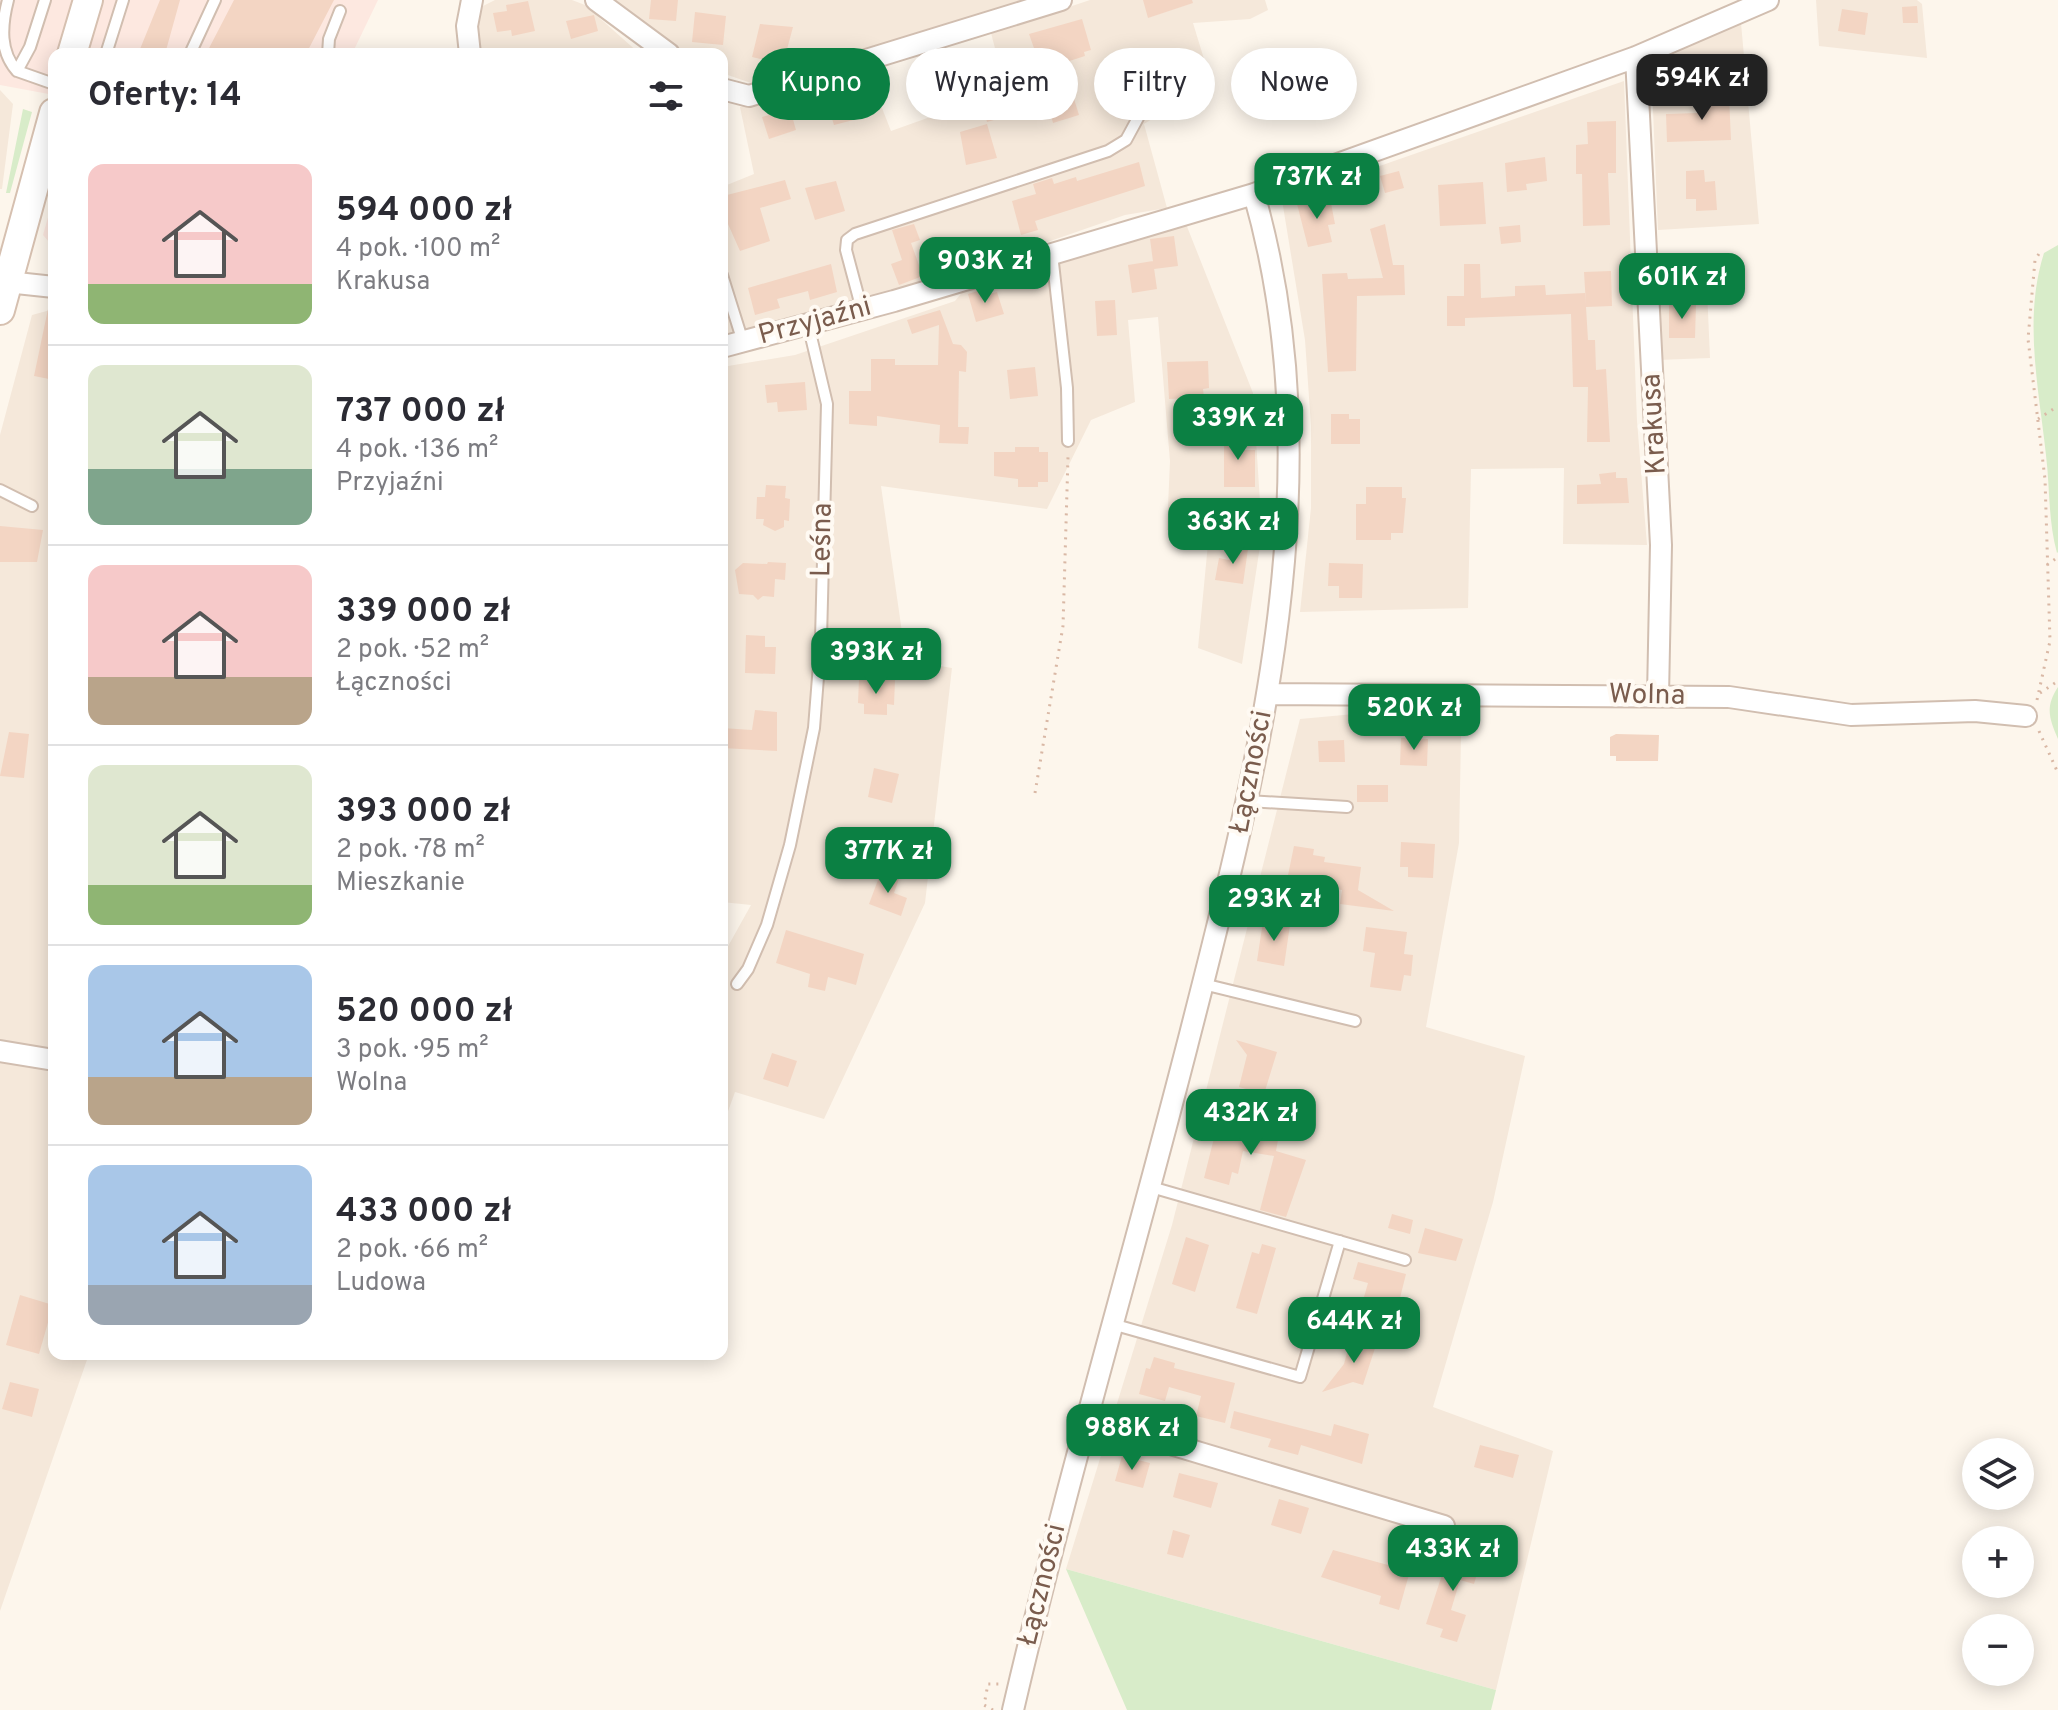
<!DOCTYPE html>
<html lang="pl">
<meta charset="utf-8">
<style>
:root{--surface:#fff;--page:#f7f7f7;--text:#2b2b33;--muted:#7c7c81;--line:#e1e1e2;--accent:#0b8043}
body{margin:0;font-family:Overpass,sans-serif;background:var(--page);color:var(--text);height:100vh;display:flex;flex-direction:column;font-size:30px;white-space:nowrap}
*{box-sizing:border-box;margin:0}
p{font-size:26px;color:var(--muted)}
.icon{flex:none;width:44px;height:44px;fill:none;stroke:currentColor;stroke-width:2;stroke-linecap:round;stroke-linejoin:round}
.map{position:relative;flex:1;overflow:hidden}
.panel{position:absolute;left:48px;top:48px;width:680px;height:1312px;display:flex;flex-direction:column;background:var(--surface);border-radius:16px;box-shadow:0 4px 20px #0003}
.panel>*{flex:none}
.top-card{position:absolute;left:752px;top:48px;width:760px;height:72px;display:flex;gap:16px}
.controls{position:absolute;left:1962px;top:1438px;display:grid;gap:16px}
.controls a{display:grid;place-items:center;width:72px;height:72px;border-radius:50%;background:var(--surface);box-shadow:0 4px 20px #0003;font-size:40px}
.price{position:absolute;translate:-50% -68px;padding:0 18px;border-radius:16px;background:var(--accent);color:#fff;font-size:26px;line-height:52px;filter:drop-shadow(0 2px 4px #0008)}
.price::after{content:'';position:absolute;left:50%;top:48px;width:24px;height:18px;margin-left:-12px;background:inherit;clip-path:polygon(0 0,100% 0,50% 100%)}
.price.current{background:#222;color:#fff}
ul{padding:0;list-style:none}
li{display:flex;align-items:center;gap:24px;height:200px;padding:0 40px}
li+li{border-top:2px solid var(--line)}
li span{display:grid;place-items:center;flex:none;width:224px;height:160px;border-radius:16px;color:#555}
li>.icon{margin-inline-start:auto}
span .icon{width:96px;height:96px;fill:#fffc;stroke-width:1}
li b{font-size:34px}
h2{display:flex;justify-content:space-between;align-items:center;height:96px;padding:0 40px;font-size:34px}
.tag{padding:0 28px;border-radius:36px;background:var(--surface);box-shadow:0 4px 20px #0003;font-size:28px;line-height:72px}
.tag.current{background:var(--accent);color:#fff}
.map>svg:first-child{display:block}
.residential{fill:#f5e8da}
.commercial{fill:#fde8e0}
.green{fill:#d8ecc9}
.building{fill:#f3d5c3}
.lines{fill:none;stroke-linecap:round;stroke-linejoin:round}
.lane-casing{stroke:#d1beb0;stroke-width:14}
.street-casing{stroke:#d1beb0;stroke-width:24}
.secondary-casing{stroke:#d6c0b0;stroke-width:32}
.path{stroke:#d9b8a5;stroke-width:3;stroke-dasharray:2 6;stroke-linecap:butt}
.lane{stroke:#fff;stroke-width:10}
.street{stroke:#fff;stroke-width:20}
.secondary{stroke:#fff;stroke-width:28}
.labels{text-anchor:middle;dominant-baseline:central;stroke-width:8;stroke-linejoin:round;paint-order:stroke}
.street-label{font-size:28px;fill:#7a5c4d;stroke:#fffaf3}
</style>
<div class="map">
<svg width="2058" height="1710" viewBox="0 0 2058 1710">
<rect width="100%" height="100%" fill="#fdf6ec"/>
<path class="residential" d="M 495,0 L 572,0 L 585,5 L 640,54 L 479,54 L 476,26 L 483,6 Z
M 613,0 L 1038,0 L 751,83 L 722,73 L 722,54 L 688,54 Z
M 1090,0 L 1265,0 L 1268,10 L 1250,19 L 1193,23 L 1211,82 L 1144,124 L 1167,208 L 1125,215 L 956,274 L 722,337 L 722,187 L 754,174 L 740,107 L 867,70 L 891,131 L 1006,90 L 991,33 Z
M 1816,0 L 1917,0 L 1922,4 L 1927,58 L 1819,46 Z
M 1741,23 L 1759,224 L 1658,230 L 1651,62 Z
M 1624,81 L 1637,421 L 1647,545 L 1563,544 L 1564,468 L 1471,469 L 1468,608 L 1300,612 L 1311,508 L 1311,426 L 1305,340 L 1282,200 Z
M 0,90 L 13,104 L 2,189 L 0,189 Z
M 1186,224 L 1253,393 L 1262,533 L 1242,664 L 1198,648 L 1209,533 L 1167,530 L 1170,461 L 1158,317 L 1128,320 L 1135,402 L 1091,420 L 1047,509 L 881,486 L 906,660 L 952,668 L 925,903 L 824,1119 L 735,1092 L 722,1128 L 722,957 L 751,905 L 722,902 L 722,367 L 795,355 L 955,301 L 968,285 L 1007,279 Z
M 1707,289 L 1710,358 L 1658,360 L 1656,291 Z
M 54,309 L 54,1354 L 89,1354 L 0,1611 L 0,435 L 32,315 Z
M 1376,712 L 1461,735 L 1459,843 L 1426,1027 L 1525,1056 L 1493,1202 L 1433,1407 L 1553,1451 L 1496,1690 L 1066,1569 L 1172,1225 L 1300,719 Z"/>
<path class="commercial" d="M 0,0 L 378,0 L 352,54 L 54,54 L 54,95 L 0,85 Z
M 54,196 L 54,248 L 43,235 Z"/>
<path class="green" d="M 23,109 L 32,112 L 10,193 L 6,193 Z
M 2058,245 L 2058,552 L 2057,553 C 2048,520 2050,488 2046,455 C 2039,389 2023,319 2044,253 Z
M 2058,687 L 2058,739 C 2049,718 2045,707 2058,687 Z
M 1066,1569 L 1496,1690 L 1491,1710 L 1127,1710 Z"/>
<path class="building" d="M 160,0 L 180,0 L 165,54 L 138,54 Z
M 234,0 L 334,0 L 306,54 L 206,54 Z
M 651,0 L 678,0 L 676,21 L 649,19 Z
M 1143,0 L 1192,0 L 1193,3 L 1148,18 Z
M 528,1 L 535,31 L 512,36 L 511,30 L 497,32 L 493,13 L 507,11 L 506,5 Z
M 1917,6 L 1918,23 L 1903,23 L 1902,7 Z
M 1842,9 L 1868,13 L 1865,35 L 1838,31 Z
M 695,12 L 726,16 L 723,45 L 692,42 Z
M 594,15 L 598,31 L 571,39 L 566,21 Z
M 1082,19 L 1091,50 L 1084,52 L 1085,56 L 1063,63 L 1079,115 L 1053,123 L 1047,100 L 1052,99 L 1029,34 Z
M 760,24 L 793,27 L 783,64 L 752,57 Z
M 1146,55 L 1153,80 L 1128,87 L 1120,63 Z
M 1189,57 L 1195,76 L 1172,83 L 1166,64 Z
M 857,91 L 865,117 L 834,125 L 826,100 Z
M 1004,94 L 1011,115 L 987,122 L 981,101 Z
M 1729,96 L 1731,140 L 1667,142 L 1666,114 L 1697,113 L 1697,98 Z
M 790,109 L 796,130 L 769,139 L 762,117 Z
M 1616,121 L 1616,173 L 1608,173 L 1610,225 L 1583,226 L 1582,174 L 1576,174 L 1576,145 L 1588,144 L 1587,122 Z
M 987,124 L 997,158 L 966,165 L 960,132 Z
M 1545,157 L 1547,181 L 1526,184 L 1527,190 L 1507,192 L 1505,163 Z
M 1139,162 L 1145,186 L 1035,221 L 1038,230 L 1021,235 L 1012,201 L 1036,194 L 1033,184 L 1052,178 L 1054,184 L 1076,177 L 1077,181 Z
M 1704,170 L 1705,182 L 1715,181 L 1717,210 L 1696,211 L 1696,199 L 1686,199 L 1686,171 Z
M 1399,171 L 1404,188 L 1385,193 L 1380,176 Z
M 785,180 L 791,199 L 760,208 L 770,241 L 740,251 L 728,224 L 723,196 Z
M 836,181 L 845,211 L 815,220 L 805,188 Z
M 1483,182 L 1486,224 L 1440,226 L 1438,185 Z
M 1330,198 L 1335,224 L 1328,225 L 1332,242 L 1308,247 L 1297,204 Z
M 914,224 L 920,240 L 911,243 L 923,276 L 899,285 L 891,264 L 902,260 L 892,230 Z
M 1385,224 L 1393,265 L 1404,265 L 1405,295 L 1357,296 L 1356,371 L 1328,372 L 1322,274 L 1347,273 L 1348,279 L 1383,278 L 1370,229 Z
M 1520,225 L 1521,242 L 1501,244 L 1499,227 Z
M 1174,236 L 1178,266 L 1154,269 L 1150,239 Z
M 1153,261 L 1157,289 L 1132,293 L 1128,265 Z
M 831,264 L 837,292 L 810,300 L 808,291 L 777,299 L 780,308 L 755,315 L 748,288 Z
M 1464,264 L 1480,264 L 1481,298 L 1515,296 L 1515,286 L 1545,285 L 1546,295 L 1585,293 L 1586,305 L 1584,272 L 1611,271 L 1612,306 L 1586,307 L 1588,340 L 1595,340 L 1596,370 L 1606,369 L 1610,442 L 1587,442 L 1588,387 L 1573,387 L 1571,314 L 1465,318 L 1465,326 L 1447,326 L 1447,296 L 1464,296 Z
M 984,289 L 986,295 L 997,292 L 1004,314 L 976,322 L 968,294 Z
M 1115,300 L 1117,335 L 1097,336 L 1095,301 Z
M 1669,304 L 1696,305 L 1695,338 L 1669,338 Z
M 48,309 L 54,310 L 54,380 L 34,376 Z
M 940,310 L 953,344 L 961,345 L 967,352 L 966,372 L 959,371 L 958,427 L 969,427 L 968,444 L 939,443 L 940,425 L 877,416 L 877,426 L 849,424 L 849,391 L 871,391 L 871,359 L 895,359 L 895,365 L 938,365 L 939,325 L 912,334 L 907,320 Z
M 1208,361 L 1209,388 L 1203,389 L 1204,397 L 1169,399 L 1167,362 Z
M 1035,367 L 1038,396 L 1010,399 L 1007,370 Z
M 805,382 L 807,410 L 778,412 L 777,402 L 767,403 L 765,385 Z
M 1331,414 L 1349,414 L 1349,419 L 1360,419 L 1360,444 L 1331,444 Z
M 1224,432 L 1243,432 L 1243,450 L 1255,450 L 1255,487 L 1224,487 Z
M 1015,447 L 1039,447 L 1039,452 L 1048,452 L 1048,482 L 1038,482 L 1038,487 L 1018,487 L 1018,479 L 994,476 L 994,452 L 1015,452 Z
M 1616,472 L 1616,478 L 1627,478 L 1629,503 L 1577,504 L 1577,485 L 1601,484 L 1599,474 Z
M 766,485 L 786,486 L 785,498 L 790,499 L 789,521 L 784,520 L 784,527 L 775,531 L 763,525 L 764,519 L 756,519 L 757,497 L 765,497 Z
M 1366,487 L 1402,487 L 1402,498 L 1406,498 L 1403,533 L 1391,533 L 1391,540 L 1356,540 L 1356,504 L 1366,504 Z
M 0,526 L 43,530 L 37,562 L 0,562 Z
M 1231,546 L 1248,549 L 1243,584 L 1215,580 L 1219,558 L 1229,560 Z
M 768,562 L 786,563 L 785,580 L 775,579 L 774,597 L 763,596 L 758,600 L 753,595 L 739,594 L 735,570 L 743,563 L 767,564 Z
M 1329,563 L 1363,564 L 1362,598 L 1339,598 L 1339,586 L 1328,586 Z
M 746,635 L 765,636 L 765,647 L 776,647 L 775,674 L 745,673 Z
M 859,679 L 895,680 L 894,705 L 887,704 L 887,715 L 864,714 L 864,704 L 858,703 Z
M 755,710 L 777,712 L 777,751 L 722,748 L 722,728 L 752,730 Z
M 9,732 L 29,734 L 24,778 L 0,776 Z
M 1616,734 L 1659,735 L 1658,761 L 1616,761 L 1616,756 L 1610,756 L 1610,737 Z
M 1401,738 L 1428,739 L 1427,766 L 1400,765 Z
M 1344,740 L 1345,762 L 1319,762 L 1318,741 Z
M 874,768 L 899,774 L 892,803 L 868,797 Z
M 1357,785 L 1388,785 L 1388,802 L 1357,802 Z
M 1401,842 L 1435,844 L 1433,878 L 1408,877 L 1408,867 L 1400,867 Z
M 1294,846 L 1314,849 L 1313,855 L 1325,857 L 1324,862 L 1361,867 L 1358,890 L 1394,911 L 1340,904 L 1342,890 L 1287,880 Z
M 881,872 L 899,879 L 894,893 L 907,898 L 901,916 L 869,904 Z
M 1263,921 L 1290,925 L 1284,966 L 1257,961 Z
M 1366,927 L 1407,932 L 1404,954 L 1413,955 L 1411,976 L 1404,975 L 1401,991 L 1370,987 L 1375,953 L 1363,951 Z
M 786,930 L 864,954 L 856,985 L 828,977 L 825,991 L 808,987 L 810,974 L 776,963 Z
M 1236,1040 L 1277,1052 L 1264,1094 L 1239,1087 L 1247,1055 Z
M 772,1053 L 797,1061 L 788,1087 L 763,1079 Z
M 1215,1097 L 1247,1105 L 1239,1133 L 1278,1140 L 1276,1151 L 1306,1160 L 1286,1217 L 1260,1210 L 1274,1156 L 1243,1151 L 1238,1174 L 1232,1172 L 1229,1185 L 1204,1178 L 1217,1126 L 1208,1123 Z
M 1392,1214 L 1413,1220 L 1410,1234 L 1388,1228 Z
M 1425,1228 L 1463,1239 L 1456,1261 L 1418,1253 Z
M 1186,1237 L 1209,1245 L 1195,1292 L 1172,1284 Z
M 1262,1244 L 1276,1248 L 1257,1314 L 1236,1308 L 1252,1252 L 1259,1254 Z
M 1358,1262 L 1406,1274 L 1396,1314 L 1373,1312 L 1362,1304 L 1368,1283 L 1353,1279 Z
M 20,1295 L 53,1305 L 39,1354 L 6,1345 Z
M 1351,1338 L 1376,1345 L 1363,1385 L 1353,1382 L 1322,1392 L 1344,1364 Z
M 1154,1357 L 1175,1363 L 1174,1368 L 1235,1383 L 1225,1423 L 1196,1416 L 1201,1396 L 1169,1387 L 1165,1401 L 1139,1394 L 1146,1368 L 1150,1369 Z
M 10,1382 L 39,1389 L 32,1417 L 2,1409 Z
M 1234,1411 L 1331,1436 L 1334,1424 L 1369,1434 L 1362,1464 L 1301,1445 L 1298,1455 L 1268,1447 L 1271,1439 L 1230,1428 Z
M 1480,1445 L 1519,1455 L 1513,1478 L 1474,1467 Z
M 1122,1456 L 1150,1463 L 1143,1488 L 1115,1481 Z
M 1179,1473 L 1218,1483 L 1211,1508 L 1173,1497 Z
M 1279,1499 L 1309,1508 L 1301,1534 L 1271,1525 Z
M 1173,1530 L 1190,1535 L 1183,1558 L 1167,1554 Z
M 1451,1547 L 1482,1557 L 1474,1584 L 1460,1580 L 1451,1610 L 1466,1615 L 1457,1642 L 1440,1637 L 1443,1629 L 1426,1624 Z
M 1333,1550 L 1410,1571 L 1399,1610 L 1379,1604 L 1381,1596 L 1321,1577 Z"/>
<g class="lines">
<defs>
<path id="lane" d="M 8,0 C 1,27 0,52 17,71
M 45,0 L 30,47 L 17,71 L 54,84
M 106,54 L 123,0
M 190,54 L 215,0
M 328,54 L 329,39 L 340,11
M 1052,254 L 1067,388 L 1068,441
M 722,275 L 743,342
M 862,310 L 846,250 L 847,240 L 855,234 L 1108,151 L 1126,140 L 1139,116
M 0,490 L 32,506
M 1248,801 L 1347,807
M 737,984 L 748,969 L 767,925 L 790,845 L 814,728 L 821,639 L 827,404 L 808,324
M 1203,984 L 1355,1021
M 1151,1187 L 1405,1260
M 1112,1324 L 1300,1377 L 1340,1241"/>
<path id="street" d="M 596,0 L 669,54
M 470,54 L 467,26 L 472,0
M 1636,57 L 1661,545 L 1658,696
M 722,89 L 749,96 L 1061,0
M 7,282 L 54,287
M 722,347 L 894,301 L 1254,194 L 1636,57 L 1768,0
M 1267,694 L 1729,697 L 1851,715 L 1975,711 L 2026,716
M 0,1051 L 54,1060
M 1087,1419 L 1444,1526
M 1013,1710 C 1065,1487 1130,1268 1187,1046 C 1258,769 1335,478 1254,194"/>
<path id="secondary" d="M 72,54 L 88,0
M 0,310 L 54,113"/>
</defs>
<use href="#lane" class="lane-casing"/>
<use href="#street" class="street-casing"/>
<use href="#secondary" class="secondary-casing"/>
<path class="path" d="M 2038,419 L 2058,406
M 2047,565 L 2058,557
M 2040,693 L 2058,681
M 2037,700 L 2050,641 L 2045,479 L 2028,339 L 2035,260 L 2042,249
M 2039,731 L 2058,773
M 1035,793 L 1063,626 L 1068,457
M 993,1710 L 984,1705 L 988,1684 L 999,1684"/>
<use href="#lane" class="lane"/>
<use href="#street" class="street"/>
<use href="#secondary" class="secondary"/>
</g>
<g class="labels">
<g class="street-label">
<text transform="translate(815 322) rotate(-15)">Przyjaźni</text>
<text transform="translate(1655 424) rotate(-93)">Krakusa</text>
<text transform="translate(823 540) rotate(-89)">Leśna</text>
<text transform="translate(1647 696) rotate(1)">Wolna</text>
<text transform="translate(1252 772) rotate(-79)">Łączności</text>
<text transform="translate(1043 1585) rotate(-76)">Łączności</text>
</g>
</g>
</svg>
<div class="controls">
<a><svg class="icon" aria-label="layers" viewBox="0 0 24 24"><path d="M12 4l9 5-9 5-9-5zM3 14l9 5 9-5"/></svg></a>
<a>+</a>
<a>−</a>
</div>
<b class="price current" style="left:1702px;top:122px">594K zł</b>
<b class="price" style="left:1317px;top:221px">737K zł</b>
<b class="price" style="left:985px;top:305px">903K zł</b>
<b class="price" style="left:1682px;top:321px">601K zł</b>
<b class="price" style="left:1238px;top:462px">339K zł</b>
<b class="price" style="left:1233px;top:566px">363K zł</b>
<b class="price" style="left:876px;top:696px">393K zł</b>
<b class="price" style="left:1414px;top:752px">520K zł</b>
<b class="price" style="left:888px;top:895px">377K zł</b>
<b class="price" style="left:1274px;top:943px">293K zł</b>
<b class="price" style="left:1251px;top:1157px">432K zł</b>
<b class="price" style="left:1354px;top:1365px">644K zł</b>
<b class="price" style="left:1132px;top:1472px">988K zł</b>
<b class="price" style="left:1453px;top:1593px">433K zł</b>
<div class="top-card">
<a class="tag current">Kupno</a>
<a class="tag">Wynajem</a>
<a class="tag">Filtry</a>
<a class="tag">Nowe</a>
</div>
<section class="panel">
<h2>Oferty: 14<svg class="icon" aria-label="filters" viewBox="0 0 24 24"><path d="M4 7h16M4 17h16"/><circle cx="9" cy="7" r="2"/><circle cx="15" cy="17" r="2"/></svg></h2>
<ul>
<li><span style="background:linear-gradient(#f6c9c9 75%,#8fb573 0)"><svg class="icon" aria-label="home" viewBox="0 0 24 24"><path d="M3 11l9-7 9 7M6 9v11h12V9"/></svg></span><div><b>594 000 zł</b><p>4 pok. · 100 m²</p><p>Krakusa</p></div></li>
<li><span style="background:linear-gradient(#dfe7d0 65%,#7fa58c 0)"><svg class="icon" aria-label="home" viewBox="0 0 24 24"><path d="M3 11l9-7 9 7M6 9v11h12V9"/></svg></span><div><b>737 000 zł</b><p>4 pok. · 136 m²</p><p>Przyjaźni</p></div></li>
<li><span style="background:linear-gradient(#f6c9c9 70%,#b9a48a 0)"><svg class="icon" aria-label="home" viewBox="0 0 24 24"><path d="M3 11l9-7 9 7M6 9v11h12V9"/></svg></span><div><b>339 000 zł</b><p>2 pok. · 52 m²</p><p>Łączności</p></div></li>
<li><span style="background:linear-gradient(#dfe7d0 75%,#8fb573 0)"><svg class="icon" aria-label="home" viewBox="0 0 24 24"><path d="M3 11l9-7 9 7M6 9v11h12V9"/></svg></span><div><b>393 000 zł</b><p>2 pok. · 78 m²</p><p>Mieszkanie</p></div></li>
<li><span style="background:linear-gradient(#a9c7e8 70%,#b9a48a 0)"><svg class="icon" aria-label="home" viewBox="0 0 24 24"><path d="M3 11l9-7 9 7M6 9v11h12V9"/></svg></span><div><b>520 000 zł</b><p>3 pok. · 95 m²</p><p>Wolna</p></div></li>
<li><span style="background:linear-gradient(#a9c7e8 75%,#9aa5b1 0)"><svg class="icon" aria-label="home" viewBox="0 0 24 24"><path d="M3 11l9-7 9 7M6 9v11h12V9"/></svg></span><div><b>433 000 zł</b><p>2 pok. · 66 m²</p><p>Ludowa</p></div></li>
</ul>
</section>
</div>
